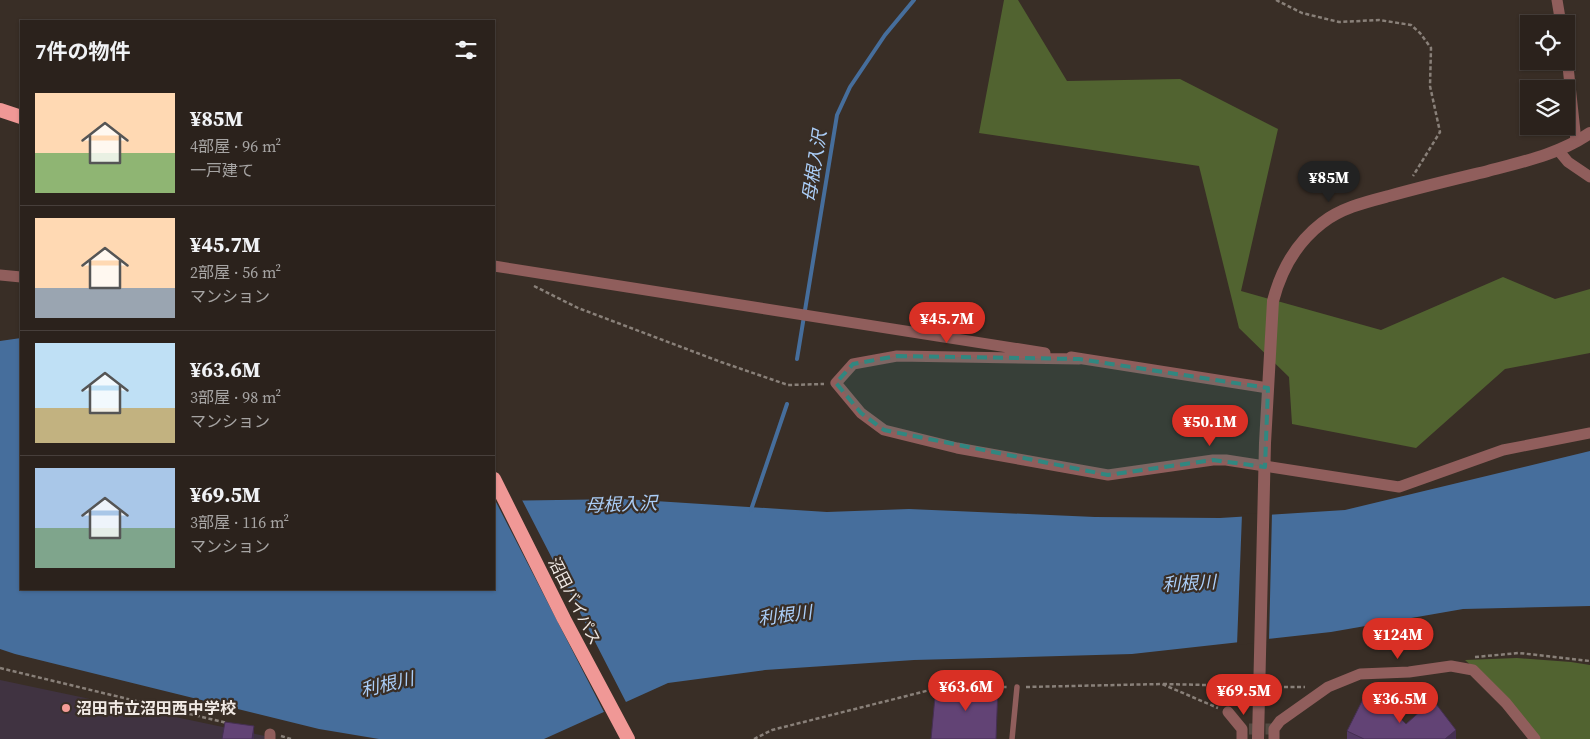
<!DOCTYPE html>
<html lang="ja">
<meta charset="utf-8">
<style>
:root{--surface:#2b221c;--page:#332a25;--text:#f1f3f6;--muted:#a6a4a3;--line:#473f3b;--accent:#d93025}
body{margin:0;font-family:"Source Serif 4","Noto Sans JP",serif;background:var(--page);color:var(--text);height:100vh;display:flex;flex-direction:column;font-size:19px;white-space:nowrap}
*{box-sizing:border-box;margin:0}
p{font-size:16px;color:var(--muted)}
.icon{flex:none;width:28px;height:28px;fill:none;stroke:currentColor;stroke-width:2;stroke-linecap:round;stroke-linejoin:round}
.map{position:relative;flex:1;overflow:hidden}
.details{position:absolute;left:20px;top:20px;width:475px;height:570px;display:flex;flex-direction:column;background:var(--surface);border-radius:0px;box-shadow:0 1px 4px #0004,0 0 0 1px var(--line)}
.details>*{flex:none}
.buttons{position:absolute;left:1520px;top:15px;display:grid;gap:10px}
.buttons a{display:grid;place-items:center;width:55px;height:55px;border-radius:0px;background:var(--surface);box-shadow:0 1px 4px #0004,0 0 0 1px var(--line);font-size:25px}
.price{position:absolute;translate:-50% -42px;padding:0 11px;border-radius:18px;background:var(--accent);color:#fff;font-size:16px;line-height:32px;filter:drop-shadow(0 1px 2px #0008)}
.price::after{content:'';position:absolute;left:50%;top:30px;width:15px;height:11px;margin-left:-8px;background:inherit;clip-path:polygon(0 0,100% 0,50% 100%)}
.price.current{background:#222;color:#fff}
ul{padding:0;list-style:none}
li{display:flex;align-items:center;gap:15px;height:125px;padding:0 15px}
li+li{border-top:1px solid var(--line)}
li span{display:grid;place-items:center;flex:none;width:140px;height:100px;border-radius:0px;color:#555}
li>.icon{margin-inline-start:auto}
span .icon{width:60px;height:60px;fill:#fffc;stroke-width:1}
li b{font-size:21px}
h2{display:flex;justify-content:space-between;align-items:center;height:60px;padding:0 15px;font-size:21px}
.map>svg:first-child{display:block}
.education{fill:#403341}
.green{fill:#516330}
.water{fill:#466e9c}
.pier{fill:#392e26}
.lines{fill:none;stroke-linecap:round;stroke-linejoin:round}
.stream{stroke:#466e9c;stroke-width:4}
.minor-tunnel{stroke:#544a42;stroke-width:11;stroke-dasharray:11 5.5;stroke-linecap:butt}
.path{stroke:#898079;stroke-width:2.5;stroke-dasharray:4 2.5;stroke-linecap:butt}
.service{stroke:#905e5c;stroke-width:5.5}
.minor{stroke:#905e5c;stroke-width:11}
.tertiary{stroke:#905e5c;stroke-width:12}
.trunk{stroke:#f09896;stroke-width:14}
.wall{fill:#543a65}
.shaded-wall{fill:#452f52}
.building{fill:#624375;stroke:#452f52}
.marked{fill:#318780;fill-opacity:0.2;stroke:#318780;stroke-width:4;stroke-dasharray:10 6;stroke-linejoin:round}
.poi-dot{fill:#f59c96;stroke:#392e26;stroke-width:2}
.labels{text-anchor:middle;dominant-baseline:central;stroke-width:4.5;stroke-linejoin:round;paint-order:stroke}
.street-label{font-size:16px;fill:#f0e9e4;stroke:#392e26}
.poi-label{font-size:16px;font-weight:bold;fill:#f0e9e4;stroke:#392e26;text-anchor:start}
.water-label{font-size:18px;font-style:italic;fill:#abcef8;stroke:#392e26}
</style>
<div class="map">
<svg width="1590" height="739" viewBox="0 0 1590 739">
<rect width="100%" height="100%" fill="#392e26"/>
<path class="education" d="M 0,680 L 265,736 L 265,739 L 0,739 Z"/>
<path class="green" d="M 1004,0 L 1018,0 L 1067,81 L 1180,79 L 1278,129 L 1241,291 L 1381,330 L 1503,277 L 1555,299 L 1590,289 L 1590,353 L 1505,369 L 1416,448 L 1292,424 L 1289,377 L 1239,328 L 1199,166 L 979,133 Z
M 1517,658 L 1571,662 L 1590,665 L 1590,739 L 1540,739 L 1510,701 L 1465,660 Z"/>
<path class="water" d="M 21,338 L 21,589 L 494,589 L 494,501 L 624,499 L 827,512 L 909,509 L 1095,517 L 1220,518 L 1345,510 L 1590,451 L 1590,606 L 1463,609 L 1331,632 L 1132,654 L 914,660 L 765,670 L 668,683 L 544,739 L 379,739 L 319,729 L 15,654 L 0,649 L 0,341 Z"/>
<path class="pier" d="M 494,498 L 521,498 L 627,704 L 605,714 Z
M 1272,512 L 1269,642 L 1237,645 L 1242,514 Z"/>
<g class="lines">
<path class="stream" d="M 797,359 L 837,115 L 850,87 L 885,35 L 914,0
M 751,510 L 787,404"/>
<path class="minor-tunnel" d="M 1249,729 L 1273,729"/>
<path class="path" d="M 1276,0 L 1302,13 L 1339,22 L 1379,20 L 1411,25 L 1420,33 L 1431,48 L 1430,86 L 1440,132 L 1413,176
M 534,286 L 578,308 L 721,362 L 788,385 L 824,384
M 1475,657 L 1519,653 L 1590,661
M 0,668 L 227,723
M 1163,684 L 1248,686
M 1226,686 L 1227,700
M 953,687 L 965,687
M 996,687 L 1008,687
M 1026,687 L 1162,684 L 1218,708
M 1271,687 L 1305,687
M 281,736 L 291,739
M 754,739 L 772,730 L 938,688"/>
<path class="service" d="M 1012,739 L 1017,687"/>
<path class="minor" d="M 1557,0 L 1561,24
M 1566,48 L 1576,141
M 1558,150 L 1568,162 L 1590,177
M 494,266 L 1045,353
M 0,275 L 21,277
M 1071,357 L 1268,388
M 1079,359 L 897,356 L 853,364 L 836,383 L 861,413 L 884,430 L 957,448 L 1108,475 L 1213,460 L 1226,460 L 1399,487 L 1503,450 L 1590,433
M 1228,712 L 1242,729 L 1242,739
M 270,739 L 270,734
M 1274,739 L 1274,729 L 1280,721 L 1328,687 L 1360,674 L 1409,672 L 1451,666 L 1473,670 L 1506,703 L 1535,739"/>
<path class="tertiary" d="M 1258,739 L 1265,443 L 1273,301 C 1281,270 1296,243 1322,223 C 1341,208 1366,202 1389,196 C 1421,187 1455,179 1488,171 C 1522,162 1560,154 1590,133"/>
<path class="trunk" d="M 0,110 L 21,117
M 494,479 L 564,619 L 628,739"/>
</g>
<path class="wall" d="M 1406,724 L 1456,739 L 1347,739 L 1347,731 Z"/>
<path class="shaded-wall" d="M 254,726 L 254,739 L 252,739 Z
M 1456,730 L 1456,739 L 1445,739 Z"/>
<path class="building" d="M 983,681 L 998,686 L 996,739 L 931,739 L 936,686 L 962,688 Z
M 1363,699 L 1394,712 L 1406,724 L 1433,700 L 1456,730 L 1445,739 L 1364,739 L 1347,731 Z
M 225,722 L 254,726 L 252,739 L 222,739 Z"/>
<path class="marked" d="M 897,356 L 1079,359 L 1268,388 L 1265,467 L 1213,460 L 1108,475 L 884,430 L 861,413 L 836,383 L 853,364 Z"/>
<circle class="poi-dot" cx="66" cy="708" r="5"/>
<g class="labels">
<g class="street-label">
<text transform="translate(575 601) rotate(63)">沼田バイパス</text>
</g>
<g class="poi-label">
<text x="76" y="708">沼田市立沼田西中学校</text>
</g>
<g class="water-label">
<text transform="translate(814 166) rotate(-81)">母根入沢</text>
<text transform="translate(621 504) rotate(-2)">母根入沢</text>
<text transform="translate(1189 583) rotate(-3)">利根川</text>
<text transform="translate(785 615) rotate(-7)">利根川</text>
<text transform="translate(387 684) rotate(-13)">利根川</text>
</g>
</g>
</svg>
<div class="buttons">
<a><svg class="icon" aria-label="locate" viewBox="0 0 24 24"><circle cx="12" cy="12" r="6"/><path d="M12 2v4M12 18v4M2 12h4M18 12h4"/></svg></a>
<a><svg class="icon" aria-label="layers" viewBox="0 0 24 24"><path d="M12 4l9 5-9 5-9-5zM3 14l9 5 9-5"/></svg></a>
</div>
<b class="price current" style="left:1329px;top:203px">¥85M</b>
<b class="price" style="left:947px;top:344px">¥45.7M</b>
<b class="price" style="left:1210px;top:447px">¥50.1M</b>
<b class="price" style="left:1398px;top:660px">¥124M</b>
<b class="price" style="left:966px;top:712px">¥63.6M</b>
<b class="price" style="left:1244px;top:716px">¥69.5M</b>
<b class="price" style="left:1400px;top:724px">¥36.5M</b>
<section class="details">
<h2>7件の物件<svg class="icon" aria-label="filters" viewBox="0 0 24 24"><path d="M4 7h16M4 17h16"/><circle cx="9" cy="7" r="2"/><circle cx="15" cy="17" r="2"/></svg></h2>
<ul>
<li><span style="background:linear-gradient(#ffd9b3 60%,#8fb573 0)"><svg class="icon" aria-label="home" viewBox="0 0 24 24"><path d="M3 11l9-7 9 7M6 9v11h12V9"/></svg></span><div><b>¥85M</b><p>4部屋 · 96 m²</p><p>一戸建て</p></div></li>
<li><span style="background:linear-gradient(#ffd9b3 70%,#9aa5b1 0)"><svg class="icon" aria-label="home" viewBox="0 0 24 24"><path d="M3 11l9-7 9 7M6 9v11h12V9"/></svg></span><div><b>¥45.7M</b><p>2部屋 · 56 m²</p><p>マンション</p></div></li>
<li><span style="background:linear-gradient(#bfe0f5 65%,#c2b280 0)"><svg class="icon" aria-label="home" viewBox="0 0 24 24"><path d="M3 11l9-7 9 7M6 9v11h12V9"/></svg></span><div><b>¥63.6M</b><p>3部屋 · 98 m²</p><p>マンション</p></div></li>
<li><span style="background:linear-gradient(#a9c7e8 60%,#7fa58c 0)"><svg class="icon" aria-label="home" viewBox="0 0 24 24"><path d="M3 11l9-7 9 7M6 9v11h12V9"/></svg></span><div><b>¥69.5M</b><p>3部屋 · 116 m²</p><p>マンション</p></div></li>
</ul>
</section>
</div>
